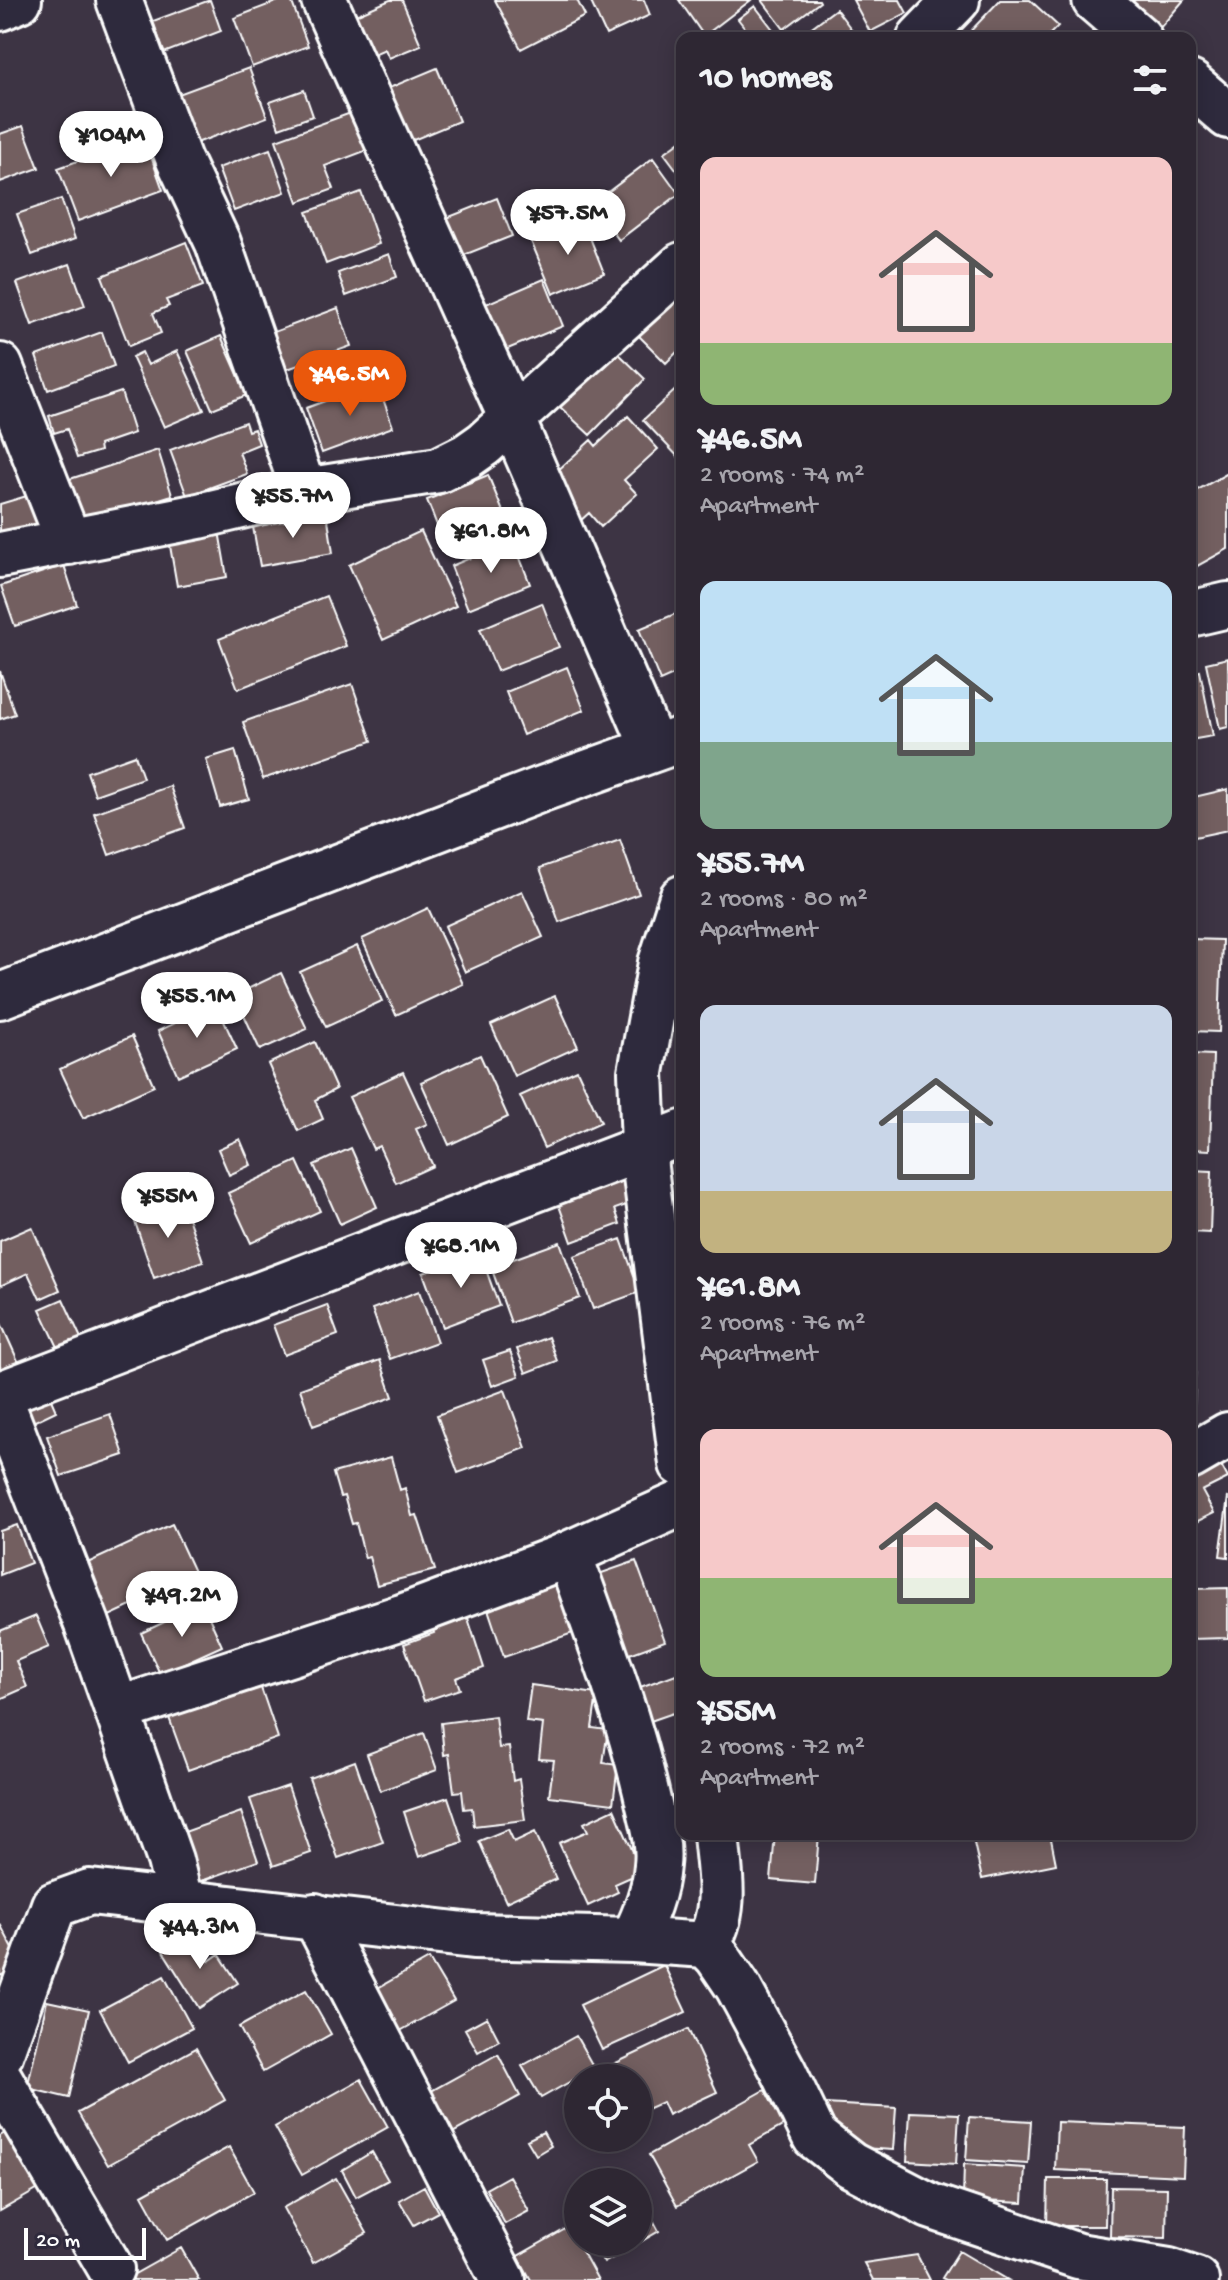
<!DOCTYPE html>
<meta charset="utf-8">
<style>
:root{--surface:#2e2733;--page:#3a333f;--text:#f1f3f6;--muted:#a7a5ac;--line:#49444e;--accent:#ea580c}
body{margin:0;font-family:"Gochi Hand",sans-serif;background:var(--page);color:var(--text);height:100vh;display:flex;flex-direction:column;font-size:30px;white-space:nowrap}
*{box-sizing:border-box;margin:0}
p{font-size:26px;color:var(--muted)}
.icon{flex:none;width:44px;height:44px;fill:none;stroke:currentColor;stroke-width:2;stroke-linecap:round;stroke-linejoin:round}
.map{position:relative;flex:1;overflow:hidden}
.drawer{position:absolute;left:676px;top:32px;width:520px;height:1808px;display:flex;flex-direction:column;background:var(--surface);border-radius:16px;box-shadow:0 4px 20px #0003,0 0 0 2px var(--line)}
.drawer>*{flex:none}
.fabs{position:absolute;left:564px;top:2064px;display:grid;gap:16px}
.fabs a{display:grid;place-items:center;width:88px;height:88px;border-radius:50%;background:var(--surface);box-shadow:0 4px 20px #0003,0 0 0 2px var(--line);font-size:40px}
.scale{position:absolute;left:24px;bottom:20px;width:122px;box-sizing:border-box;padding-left:8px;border:4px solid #fff;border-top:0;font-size:22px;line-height:28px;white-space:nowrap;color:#fff;-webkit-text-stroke:6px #2f2a3d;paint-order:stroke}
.price{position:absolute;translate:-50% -68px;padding:0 18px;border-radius:28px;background:#fff;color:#222;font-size:26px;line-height:52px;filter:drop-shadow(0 2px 4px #0008)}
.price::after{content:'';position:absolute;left:50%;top:48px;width:24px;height:18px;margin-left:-12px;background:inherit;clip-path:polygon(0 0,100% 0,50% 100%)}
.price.active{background:var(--accent);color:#fff}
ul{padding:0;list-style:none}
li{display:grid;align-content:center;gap:16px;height:424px;padding:0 24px}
li span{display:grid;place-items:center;height:248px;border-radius:16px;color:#555}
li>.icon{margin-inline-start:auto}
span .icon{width:144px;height:144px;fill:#fffc;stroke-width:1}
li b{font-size:34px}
h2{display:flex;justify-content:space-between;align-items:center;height:96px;padding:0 24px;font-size:34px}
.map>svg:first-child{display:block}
.building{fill:#735e61;stroke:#fff;stroke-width:2}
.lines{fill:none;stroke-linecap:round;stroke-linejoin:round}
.minor-casing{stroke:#fff;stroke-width:50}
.minor{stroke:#2f2a3d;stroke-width:44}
</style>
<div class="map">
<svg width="1228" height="2280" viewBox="0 0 1228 2280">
<rect width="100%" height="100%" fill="#3d3444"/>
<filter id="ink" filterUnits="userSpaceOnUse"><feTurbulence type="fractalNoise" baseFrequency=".0125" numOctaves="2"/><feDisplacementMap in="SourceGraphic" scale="16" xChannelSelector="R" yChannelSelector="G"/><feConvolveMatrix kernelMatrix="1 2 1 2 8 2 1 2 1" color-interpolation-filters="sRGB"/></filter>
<g filter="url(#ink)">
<path class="building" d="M 210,0 L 221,31 L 164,53 L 153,21 Z
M 281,0 L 291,0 L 308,46 L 252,67 L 234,18 Z
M 390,0 L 402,0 L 421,45 L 389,58 L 385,49 L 360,60 L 344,20 Z
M 495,0 L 577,0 L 585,16 L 521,49 Z
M 590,0 L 644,0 L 650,15 L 606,35 Z
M 679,0 L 751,0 L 704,36 Z
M 762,0 L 819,0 L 820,2 L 784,29 Z
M 853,0 L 900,0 L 907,13 L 870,32 Z
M 1000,0 L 1030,0 L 1058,26 L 1046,38 L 964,38 Z
M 1126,0 L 1184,0 L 1159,29 Z
M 755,6 L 778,36 L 776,38 L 753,38 L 738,19 Z
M 836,9 L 858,38 L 797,38 Z
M 249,68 L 267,117 L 191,145 L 173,96 Z
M 437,68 L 459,121 L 399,146 L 377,93 Z
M 304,90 L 313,116 L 279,128 L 270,102 Z
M 359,110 L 373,148 L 325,166 L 334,189 L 298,202 L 276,140 Z
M 23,126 L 39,168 L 0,182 L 0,134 Z
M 144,137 L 163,190 L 78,221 L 58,168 Z
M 682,140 L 682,177 L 664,153 Z
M 270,149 L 285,192 L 234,211 L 218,168 Z
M 653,158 L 679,194 L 619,240 L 592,204 Z
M 361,192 L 379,244 L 326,264 L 307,212 Z
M 497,198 L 512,236 L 449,261 L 434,223 Z
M 61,199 L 75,239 L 32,255 L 17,214 Z
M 583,220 L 604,273 L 553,294 L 531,241 Z
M 186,242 L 203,286 L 166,300 L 169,306 L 153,313 L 161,333 L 129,346 L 102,276 Z
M 389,254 L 397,277 L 346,296 L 338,273 Z
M 70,264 L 85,306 L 32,325 L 17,283 Z
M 544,279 L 563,326 L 491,356 L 472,310 Z
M 682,285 L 682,347 L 666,363 L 635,332 Z
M 338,308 L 351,346 L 285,370 L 271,333 Z
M 102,332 L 114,366 L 48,390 L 36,356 Z
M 221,336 L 247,395 L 212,409 L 187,351 Z
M 615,350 L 645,379 L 590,435 L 559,406 Z
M 177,351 L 204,410 L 164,427 L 132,357 L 142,352 L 148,365 Z
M 377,382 L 393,427 L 322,453 L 306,408 Z
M 682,384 L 682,461 L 643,420 Z
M 121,392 L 134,433 L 99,445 L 100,451 L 77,458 L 67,429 L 54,433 L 49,416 Z
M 628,416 L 658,449 L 624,480 L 637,494 L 601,527 L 589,513 L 579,522 L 543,484 L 591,440 L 596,446 Z
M 245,422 L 248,431 L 254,429 L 259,444 L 239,452 L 247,474 L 187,496 L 170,450 Z
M 158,450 L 172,495 L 75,526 L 61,482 Z
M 1228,473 L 1228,549 L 1190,570 L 1190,494 Z
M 488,475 L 506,519 L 444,543 L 427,500 Z
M 30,495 L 40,529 L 0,541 L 0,504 Z
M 327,513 L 333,553 L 260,566 L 253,527 Z
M 219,531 L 227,577 L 177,586 L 169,540 Z
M 421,531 L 456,606 L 383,640 L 349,565 Z
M 513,540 L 530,584 L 468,609 L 451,566 Z
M 64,565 L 77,605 L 15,626 L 1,586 Z
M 326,596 L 346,646 L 238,689 L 219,639 Z
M 542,603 L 559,647 L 497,671 L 480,629 Z
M 682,611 L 682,671 L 660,681 L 639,629 Z
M 1228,658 L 1228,727 L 1220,729 L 1206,663 Z
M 567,667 L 584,710 L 523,735 L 506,692 Z
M 0,671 L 15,714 L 0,719 Z
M 1200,671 L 1213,736 L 1190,740 L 1190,673 Z
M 352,684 L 372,741 L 263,779 L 243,722 Z
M 235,750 L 249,799 L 220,807 L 206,759 Z
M 135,755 L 143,778 L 95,795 L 87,772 Z
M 170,786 L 185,828 L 109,855 L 94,813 Z
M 1228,789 L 1228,830 L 1190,838 L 1190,798 Z
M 620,840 L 639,894 L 559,922 L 540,868 Z
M 522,891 L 543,937 L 465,972 L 445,926 Z
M 428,908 L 463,984 L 396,1015 L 362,939 Z
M 1190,939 L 1222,940 L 1219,1032 L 1190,1031 Z
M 357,946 L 382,1001 L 326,1027 L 300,972 Z
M 281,973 L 307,1029 L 260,1050 L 235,995 Z
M 555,996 L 578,1047 L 514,1076 L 491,1025 Z
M 216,1004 L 237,1049 L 178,1076 L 158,1031 Z
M 132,1036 L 154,1086 L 83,1118 L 60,1069 Z
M 315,1042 L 336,1089 L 315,1100 L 323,1119 L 298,1131 L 268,1064 Z
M 1190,1054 L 1213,1055 L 1210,1150 L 1190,1149 Z
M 480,1055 L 508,1117 L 449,1145 L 421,1082 Z
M 577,1070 L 601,1122 L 544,1148 L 520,1096 Z
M 403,1072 L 427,1124 L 416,1129 L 433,1166 L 396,1183 L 379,1146 L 373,1149 L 349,1097 Z
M 240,1139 L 251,1165 L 229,1175 L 218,1149 Z
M 351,1148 L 377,1207 L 340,1224 L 314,1165 Z
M 297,1161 L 320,1211 L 251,1243 L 228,1193 Z
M 1190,1170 L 1212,1171 L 1210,1233 L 1190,1232 Z
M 627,1171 L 638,1201 L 615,1209 L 620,1224 L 572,1242 L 556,1197 Z
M 183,1203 L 203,1261 L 154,1278 L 134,1219 Z
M 32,1227 L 60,1290 L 40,1299 L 28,1273 L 0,1286 L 0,1241 Z
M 621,1239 L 640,1292 L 593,1309 L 574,1256 Z
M 560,1242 L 580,1298 L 511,1323 L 491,1267 Z
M 480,1253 L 499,1306 L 443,1327 L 423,1273 Z
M 419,1291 L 437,1342 L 390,1359 L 372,1309 Z
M 63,1299 L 86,1349 L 64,1360 L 40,1309 Z
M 327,1305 L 338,1335 L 284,1355 L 273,1325 Z
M 0,1321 L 23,1372 L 0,1371 Z
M 548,1337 L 557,1361 L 526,1373 L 517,1349 Z
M 510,1351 L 519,1376 L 492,1386 L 483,1360 Z
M 1190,1353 L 1196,1353 L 1194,1407 L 1190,1406 Z
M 380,1360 L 393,1397 L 313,1426 L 300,1389 Z
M 46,1388 L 56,1411 L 29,1424 L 19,1401 Z
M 505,1390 L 526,1448 L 458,1473 L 437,1415 Z
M 110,1414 L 124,1455 L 61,1476 L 47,1436 Z
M 1215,1454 L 1228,1478 L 1202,1491 L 1214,1513 L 1190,1525 L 1190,1466 Z
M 391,1457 L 400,1490 L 405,1488 L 412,1516 L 417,1515 L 435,1570 L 377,1585 L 369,1557 L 365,1558 L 356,1523 L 352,1524 L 344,1496 L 340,1497 L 333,1473 Z
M 1228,1497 L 1228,1557 L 1220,1556 Z
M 172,1524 L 196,1576 L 105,1618 L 81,1566 Z
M 17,1525 L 31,1563 L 0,1575 L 0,1531 Z
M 636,1561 L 665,1641 L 619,1658 L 590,1577 Z
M 555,1583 L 573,1633 L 504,1657 L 487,1606 Z
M 1228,1588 L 1228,1638 L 1190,1639 L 1190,1589 Z
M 203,1604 L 222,1646 L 160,1674 L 141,1633 Z
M 466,1612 L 484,1668 L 456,1678 L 460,1689 L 424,1701 L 404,1644 L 434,1633 L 431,1624 Z
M 36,1616 L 49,1647 L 16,1661 L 27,1687 L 0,1699 L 0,1631 Z
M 676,1674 L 682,1690 L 682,1710 L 642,1724 L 629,1691 Z
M 258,1679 L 278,1738 L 188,1770 L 167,1712 Z
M 531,1685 L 597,1694 L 592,1728 L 608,1730 L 603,1763 L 618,1765 L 613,1804 L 549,1796 L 554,1760 L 539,1759 L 543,1724 L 526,1722 Z
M 495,1716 L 499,1748 L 509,1747 L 513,1781 L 519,1779 L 525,1820 L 474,1826 L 472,1808 L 464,1809 L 462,1791 L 454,1792 L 449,1754 L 444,1755 L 441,1723 Z
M 424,1733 L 437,1770 L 380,1791 L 367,1754 Z
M 355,1761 L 383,1842 L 338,1858 L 309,1778 Z
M 288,1786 L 311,1853 L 273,1866 L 250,1799 Z
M 448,1797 L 463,1842 L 419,1857 L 404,1812 Z
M 614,1809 L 642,1872 L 615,1884 L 618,1892 L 588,1906 L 559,1843 L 588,1831 L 584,1823 Z
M 241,1812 L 258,1861 L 190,1885 L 173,1836 Z
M 508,1829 L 514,1842 L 535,1832 L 556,1879 L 506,1902 L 479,1841 Z
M 775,1834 L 819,1834 L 815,1884 L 771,1880 Z
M 972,1834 L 1050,1834 L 1056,1864 L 982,1879 Z
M 0,1924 L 21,1964 L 0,1976 Z
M 192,1933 L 209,1961 L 219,1954 L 238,1983 L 199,2008 L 163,1951 Z
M 429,1959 L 454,2001 L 393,2035 L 369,1993 Z
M 664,1965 L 686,2012 L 602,2050 L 580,2005 Z
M 164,1976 L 192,2028 L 128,2062 L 100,2010 Z
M 306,1990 L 331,2034 L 263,2072 L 239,2027 Z
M 47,2001 L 89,2010 L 69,2098 L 27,2088 Z
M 487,2017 L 499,2040 L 478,2052 L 465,2029 Z
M 688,2029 L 717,2092 L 668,2115 L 662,2102 L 638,2113 L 638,2078 L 607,2078 L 603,2069 Z
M 576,2036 L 594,2068 L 541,2098 L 522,2066 Z
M 196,2048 L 225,2100 L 108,2165 L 78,2113 Z
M 498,2054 L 520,2096 L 449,2135 L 426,2094 Z
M 361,2079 L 388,2127 L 302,2175 L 275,2127 Z
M 765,2090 L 784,2125 L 749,2145 L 758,2161 L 677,2206 L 649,2155 Z
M 825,2104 L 896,2108 L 893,2150 L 846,2147 L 823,2135 Z
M 910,2112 L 959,2114 L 956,2164 L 907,2161 Z
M 969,2117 L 1031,2121 L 1028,2164 L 966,2160 Z
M 1057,2122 L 1185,2127 L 1183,2176 L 1055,2170 Z
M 16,2126 L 49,2183 L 0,2211 L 0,2136 Z
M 543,2132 L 551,2146 L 536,2155 L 527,2140 Z
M 229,2147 L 254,2192 L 167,2240 L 142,2195 Z
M 372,2152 L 388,2180 L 356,2197 L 342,2170 Z
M 964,2164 L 1025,2168 L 1023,2203 L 963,2200 Z
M 509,2176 L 529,2211 L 505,2224 L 486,2189 Z
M 336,2178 L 367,2233 L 313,2263 L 283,2208 Z
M 1048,2179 L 1106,2179 L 1105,2226 L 1047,2226 Z
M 424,2186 L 438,2212 L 414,2225 L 399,2200 Z
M 1111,2187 L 1167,2188 L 1166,2238 L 1110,2237 Z
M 638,2192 L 659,2231 L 604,2263 L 592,2242 L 638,2242 Z
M 569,2227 L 598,2280 L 531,2280 L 518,2256 Z
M 181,2248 L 199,2280 L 124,2280 Z
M 959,2251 L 1008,2280 L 946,2280 L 942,2278 Z
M 917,2255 L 930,2280 L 873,2280 L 864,2263 Z"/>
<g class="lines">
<defs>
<path id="minor" d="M 119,0 L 179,160 L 218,243 L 304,491
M 324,0 L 512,419 L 654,749
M 1095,0 L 1139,38
M 0,8 L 19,0
M 920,38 L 957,0
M 1190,83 L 1228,116
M 0,366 L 69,542
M 0,555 L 199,516 L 304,491 L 439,470 L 467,456 L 484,444 L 682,265
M 1190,614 L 1228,605
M 682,898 L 661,963 L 641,1072 L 645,1168 L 682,1464
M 0,996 L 542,789 L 682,739
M 0,1394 L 682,1133
M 0,1399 L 87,1624 L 170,1860 L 180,1901
M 1190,1457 L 1228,1435
M 569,1554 C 597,1633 627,1711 646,1792 C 651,1816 660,1841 657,1865 C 655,1892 645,1916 633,1940
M 117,1710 L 402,1617 L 557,1559 L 682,1503
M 315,1916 L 503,2280
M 706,1945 C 729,1913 719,1871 716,1834
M 0,2055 L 54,1905 L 90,1892 L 474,1936 L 633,1940 L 706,1945 L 717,1956 L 738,1987 L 784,2072 L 815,2137 L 851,2165 L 930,2206 L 1078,2256 L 1169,2271 L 1196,2280
M 0,2079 L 111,2269"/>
</defs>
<use href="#minor" class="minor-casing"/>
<use href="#minor" class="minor"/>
</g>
</g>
</svg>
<div class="fabs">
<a><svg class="icon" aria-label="locate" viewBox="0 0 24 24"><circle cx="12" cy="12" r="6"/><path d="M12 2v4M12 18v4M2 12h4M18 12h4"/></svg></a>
<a><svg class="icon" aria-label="layers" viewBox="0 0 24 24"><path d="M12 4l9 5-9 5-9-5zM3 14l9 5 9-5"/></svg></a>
</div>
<div class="scale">20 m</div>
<b class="price" style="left:111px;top:179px">¥104M</b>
<b class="price" style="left:568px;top:257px">¥57.5M</b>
<b class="price active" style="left:350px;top:418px">¥46.5M</b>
<b class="price" style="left:293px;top:540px">¥55.7M</b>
<b class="price" style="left:491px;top:575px">¥61.8M</b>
<b class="price" style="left:197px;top:1040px">¥55.1M</b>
<b class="price" style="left:168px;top:1240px">¥55M</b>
<b class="price" style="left:461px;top:1290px">¥68.1M</b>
<b class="price" style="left:182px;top:1639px">¥49.2M</b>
<b class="price" style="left:200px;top:1971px">¥44.3M</b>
<section class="drawer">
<h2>10 homes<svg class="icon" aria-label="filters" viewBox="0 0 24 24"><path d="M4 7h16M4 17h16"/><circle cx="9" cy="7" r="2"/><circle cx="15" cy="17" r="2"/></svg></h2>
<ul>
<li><span style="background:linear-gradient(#f6c9c9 75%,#8fb573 0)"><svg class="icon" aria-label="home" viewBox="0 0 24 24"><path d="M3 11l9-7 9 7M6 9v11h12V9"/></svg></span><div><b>¥46.5M</b><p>2 rooms · 74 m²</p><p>Apartment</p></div></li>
<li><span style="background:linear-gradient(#bfe0f5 65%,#7fa58c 0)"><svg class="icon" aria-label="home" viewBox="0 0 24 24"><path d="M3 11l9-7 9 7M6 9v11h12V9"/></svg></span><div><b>¥55.7M</b><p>2 rooms · 80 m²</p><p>Apartment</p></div></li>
<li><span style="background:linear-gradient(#c9d6e8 75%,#c2b280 0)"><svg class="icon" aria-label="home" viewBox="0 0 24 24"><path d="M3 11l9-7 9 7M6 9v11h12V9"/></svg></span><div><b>¥61.8M</b><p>2 rooms · 76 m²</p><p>Apartment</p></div></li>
<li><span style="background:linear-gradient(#f6c9c9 60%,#8fb573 0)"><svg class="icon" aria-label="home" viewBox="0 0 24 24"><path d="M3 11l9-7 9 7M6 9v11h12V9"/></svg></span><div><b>¥55M</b><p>2 rooms · 72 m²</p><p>Apartment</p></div></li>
</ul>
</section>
</div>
